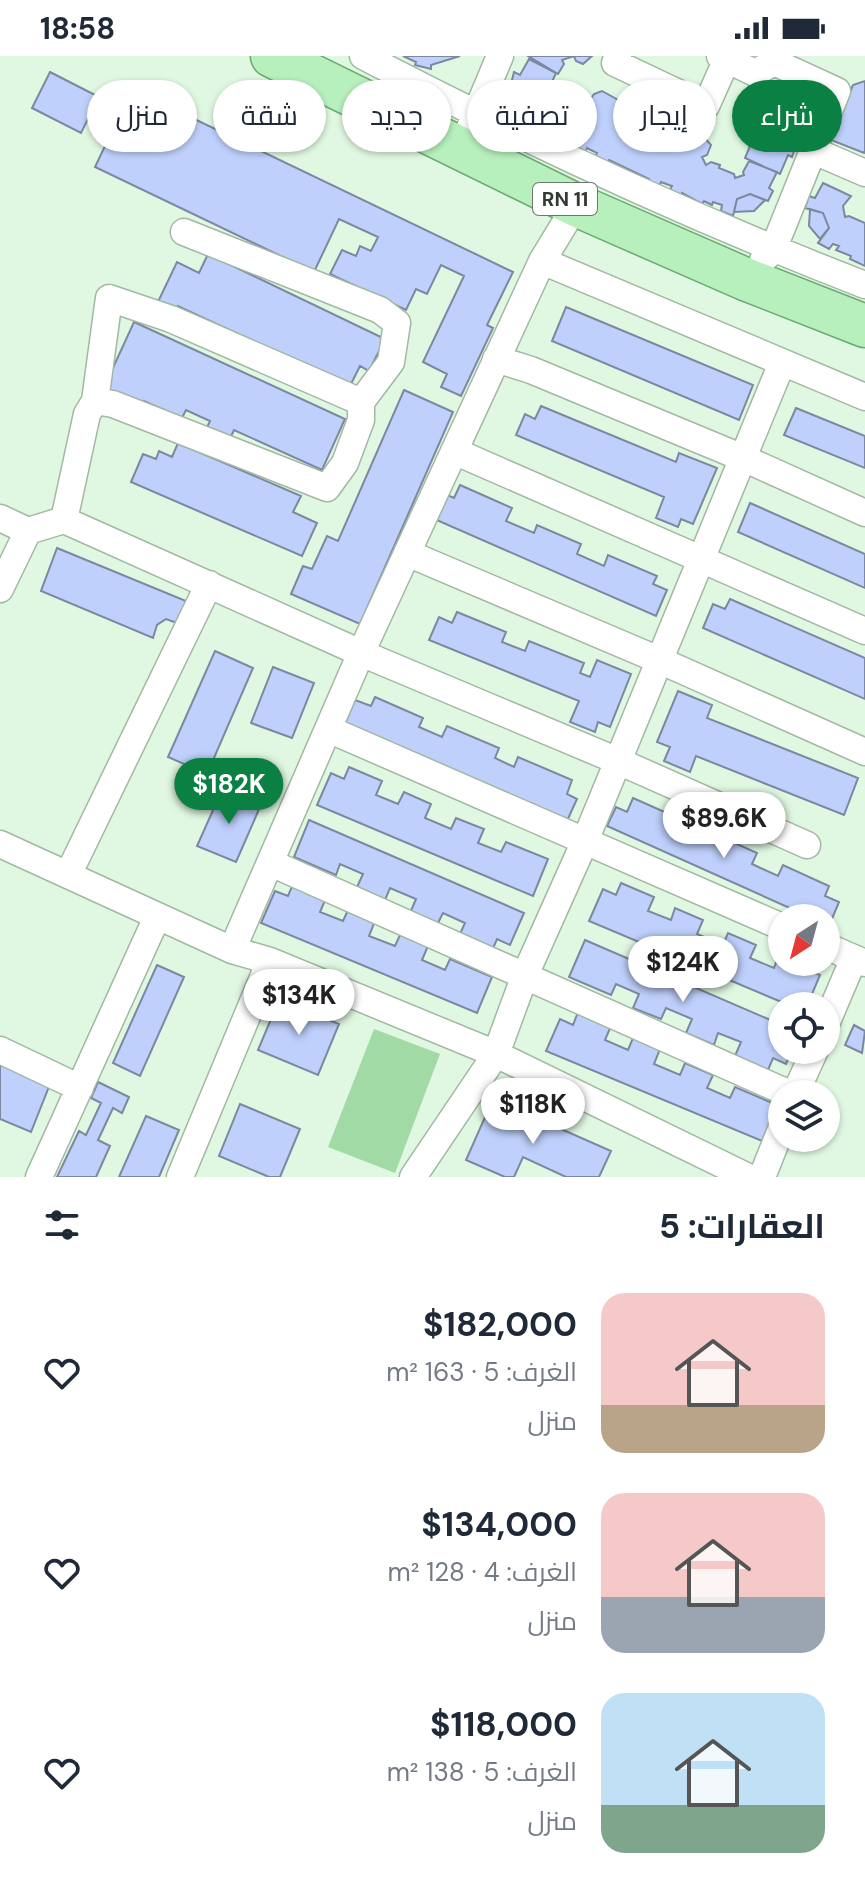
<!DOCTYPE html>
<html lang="ar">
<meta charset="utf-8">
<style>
:root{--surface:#fff;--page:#f2f2f3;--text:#1f2937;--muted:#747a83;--accent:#0b8043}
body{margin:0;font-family:"DM Sans",Cairo,sans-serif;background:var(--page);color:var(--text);direction:rtl;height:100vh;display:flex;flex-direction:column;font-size:30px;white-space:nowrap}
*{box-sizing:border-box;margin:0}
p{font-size:26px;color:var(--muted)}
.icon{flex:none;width:44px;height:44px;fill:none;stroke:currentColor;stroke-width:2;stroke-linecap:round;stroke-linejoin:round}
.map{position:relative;height:1121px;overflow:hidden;direction:ltr}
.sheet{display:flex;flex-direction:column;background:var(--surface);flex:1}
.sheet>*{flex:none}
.guide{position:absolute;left:24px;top:24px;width:818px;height:72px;direction:rtl;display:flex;gap:16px}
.needle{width:52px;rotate:216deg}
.controls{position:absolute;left:768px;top:848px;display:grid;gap:16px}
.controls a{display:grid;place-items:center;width:72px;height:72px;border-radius:50%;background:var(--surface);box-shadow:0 2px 6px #0004;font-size:40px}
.price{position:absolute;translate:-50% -68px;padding:0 18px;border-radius:28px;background:#fff;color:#222;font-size:26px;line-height:52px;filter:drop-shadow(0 2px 4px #0008)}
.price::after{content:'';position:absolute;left:50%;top:48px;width:24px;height:18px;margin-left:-12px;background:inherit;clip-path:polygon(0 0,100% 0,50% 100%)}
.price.active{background:var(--accent);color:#fff}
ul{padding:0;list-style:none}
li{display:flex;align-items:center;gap:24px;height:200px;padding:0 40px}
li span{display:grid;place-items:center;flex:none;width:224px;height:160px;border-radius:24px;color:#555}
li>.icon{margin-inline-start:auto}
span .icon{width:96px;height:96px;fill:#fffc;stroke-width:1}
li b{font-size:34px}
h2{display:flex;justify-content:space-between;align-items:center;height:96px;padding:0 40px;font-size:34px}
.chip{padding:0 28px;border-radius:36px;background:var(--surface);box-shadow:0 2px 6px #0004;font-size:28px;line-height:72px}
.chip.active{background:var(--accent);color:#fff}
.status{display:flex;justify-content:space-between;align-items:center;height:56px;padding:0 40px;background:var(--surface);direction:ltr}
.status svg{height:22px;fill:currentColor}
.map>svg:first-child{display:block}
.green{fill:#a2daa6}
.building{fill:#bed0fb;stroke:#7d879f;stroke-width:2}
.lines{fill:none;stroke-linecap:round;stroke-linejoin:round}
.minor-casing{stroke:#a2b8a3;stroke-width:29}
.primary-casing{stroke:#69aa70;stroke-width:45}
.minor{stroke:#fff;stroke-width:26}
.primary{stroke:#b7efbd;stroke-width:42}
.labels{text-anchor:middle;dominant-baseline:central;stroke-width:6;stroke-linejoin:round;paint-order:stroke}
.shield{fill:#fff;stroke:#707670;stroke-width:2}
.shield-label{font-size:20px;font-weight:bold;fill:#323b33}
</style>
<div class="status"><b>18:58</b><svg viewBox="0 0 49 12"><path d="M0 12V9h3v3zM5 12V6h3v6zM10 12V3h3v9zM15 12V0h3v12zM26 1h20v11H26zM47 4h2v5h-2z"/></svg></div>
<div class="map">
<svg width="865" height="1121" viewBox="0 0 865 1121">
<rect width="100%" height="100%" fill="#e0f8e1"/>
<path class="green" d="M 374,973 L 440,998 L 395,1117 L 328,1091 Z"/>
<path class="building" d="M 403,0 L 460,0 L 431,9 L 431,13 L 415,9 L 416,6 Z
M 528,0 L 592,0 L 583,8 L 576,5 L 574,0 L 562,4 L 564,8 L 558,18 Z
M 529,3 L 556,17 L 552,26 L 548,27 L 551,38 L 554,37 L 580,48 L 581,53 L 591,49 L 589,45 L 594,38 L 602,35 L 629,50 L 634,60 L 628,67 L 632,76 L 637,75 L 655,84 L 655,88 L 665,85 L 663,81 L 667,74 L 679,71 L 703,80 L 711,89 L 707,99 L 702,101 L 706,109 L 711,106 L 720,109 L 719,112 L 734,118 L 735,122 L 744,119 L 743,116 L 749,105 L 777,116 L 769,132 L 773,135 L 768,145 L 750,138 L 737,143 L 733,160 L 721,155 L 722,149 L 713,146 L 712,149 L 704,145 L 702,148 L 682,137 L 680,141 L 669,135 L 672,130 L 661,126 L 659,131 L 647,127 L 649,123 L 609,104 L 607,107 L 595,102 L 597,97 L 587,92 L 585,97 L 573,92 L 574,89 L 555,80 L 556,77 L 542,71 L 544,67 L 538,65 L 534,70 L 523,64 L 533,49 L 528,34 L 511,28 L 514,16 L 520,19 Z
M 50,16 L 99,41 L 81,77 L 32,52 Z
M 865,25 L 865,94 L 864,97 L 831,84 L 853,29 Z
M 777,27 L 815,42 L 804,62 L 807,64 L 802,75 L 798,74 L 793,85 L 797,87 L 792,101 L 788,99 L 780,118 L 745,102 L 750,90 L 755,90 L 754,78 L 745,82 L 737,72 L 744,46 L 752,39 L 765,47 L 774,43 L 772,39 Z
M 515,30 L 528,34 L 533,49 L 526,60 L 515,47 Z
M 132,33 L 513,216 L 487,269 L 493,272 L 461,340 L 441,331 L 447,318 L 423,306 L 464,220 L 441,209 L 427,238 L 416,233 L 406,254 L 330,218 L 342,194 L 356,200 L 360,190 L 371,195 L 378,181 L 339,163 L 314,216 L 95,111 Z
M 823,127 L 851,140 L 843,150 L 845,161 L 849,160 L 865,167 L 865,210 L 850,203 L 851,200 L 836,194 L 839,190 L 833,188 L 829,193 L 818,187 L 829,172 L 823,157 L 805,152 L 809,140 L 815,142 Z
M 750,138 L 765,144 L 754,155 L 734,156 L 737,143 Z
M 810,153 L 823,157 L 829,172 L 820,183 L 809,170 Z
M 208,198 L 385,283 L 369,315 L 360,310 L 350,330 L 178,250 L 173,261 L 155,252 L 177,206 L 199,217 Z
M 566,251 L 753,329 L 739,364 L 552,285 Z
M 134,266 L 345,363 L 322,414 L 234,374 L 226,391 L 203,380 L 210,365 L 186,354 L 182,362 L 144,345 L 138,357 L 100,340 Z
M 404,334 L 453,356 L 360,568 L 291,538 L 303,510 L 312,513 L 327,480 L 338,485 Z
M 541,350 L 676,406 L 679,397 L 717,412 L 693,468 L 681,463 L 678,471 L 656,462 L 664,441 L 516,379 L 525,358 L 535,363 Z
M 796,352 L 865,380 L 865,412 L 784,379 Z
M 178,387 L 301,440 L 293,456 L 317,467 L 302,500 L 131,426 L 143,398 L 156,403 L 159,395 L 172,401 Z
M 460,429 L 512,452 L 506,465 L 534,477 L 537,469 L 581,488 L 577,498 L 604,510 L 608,499 L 657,520 L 653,528 L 667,534 L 656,560 L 432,462 L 443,437 L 454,442 Z
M 750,447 L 865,498 L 865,532 L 738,476 Z
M 57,492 L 186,545 L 177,567 L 166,563 L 157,569 L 153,582 L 41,535 Z
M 730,543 L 865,602 L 865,643 L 703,572 L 713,548 L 725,553 Z
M 457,556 L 506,576 L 502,586 L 525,595 L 529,585 L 584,607 L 580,617 L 590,621 L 597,604 L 631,618 L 610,671 L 598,666 L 595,676 L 570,666 L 579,645 L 429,584 L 439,561 L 452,567 Z
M 215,595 L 253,612 L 207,718 L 168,701 Z
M 273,611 L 314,627 L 292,682 L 251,667 Z
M 678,635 L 712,649 L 707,662 L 858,722 L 844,759 L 696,700 L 690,716 L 664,705 L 670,691 L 657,686 Z
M 375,641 L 423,662 L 419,671 L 442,681 L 447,670 L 499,692 L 495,702 L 514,711 L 518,701 L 572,724 L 567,738 L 577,743 L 567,765 L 345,667 L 355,644 L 371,650 Z
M 349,711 L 382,725 L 376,739 L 398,748 L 404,736 L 431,748 L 425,762 L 451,773 L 456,762 L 484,773 L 478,787 L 501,796 L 506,786 L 548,803 L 533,840 L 317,749 L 331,717 L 344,723 Z
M 222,734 L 260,751 L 236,806 L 197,790 Z
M 633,742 L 685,765 L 681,775 L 701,784 L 706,774 L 757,797 L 752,808 L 778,820 L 783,809 L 829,830 L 825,840 L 839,846 L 829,870 L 826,868 L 826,862 L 812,862 L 607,770 L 616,751 L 627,756 Z
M 309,764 L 524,857 L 510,889 L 497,883 L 492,895 L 459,880 L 465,867 L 443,857 L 437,869 L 410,857 L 416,843 L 390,832 L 385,844 L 357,831 L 363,818 L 340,808 L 336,819 L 294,801 Z
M 621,827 L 654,841 L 648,855 L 671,864 L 675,852 L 703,864 L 697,878 L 723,889 L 728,877 L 756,889 L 750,902 L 774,912 L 778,901 L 782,906 L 789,906 L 820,919 L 807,950 L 791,950 L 589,865 L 603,833 L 616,839 Z
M 293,828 L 326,842 L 320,856 L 343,865 L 348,854 L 375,865 L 369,880 L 395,890 L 400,879 L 428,890 L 422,904 L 445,914 L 450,903 L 492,921 L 477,957 L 261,867 L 275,835 L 288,840 Z
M 585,884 L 782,969 L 782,994 L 792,994 L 786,1008 L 773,1002 L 768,1014 L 735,1000 L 741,986 L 718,977 L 714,989 L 686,977 L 692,963 L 666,952 L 661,963 L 633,952 L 639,938 L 616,928 L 611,939 L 569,921 Z
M 157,909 L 184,921 L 140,1020 L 113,1007 Z
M 279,944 L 339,968 L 318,1019 L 258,994 Z
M 578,956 L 611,970 L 605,984 L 628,994 L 633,982 L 660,993 L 654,1008 L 680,1019 L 685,1007 L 713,1019 L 707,1032 L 730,1042 L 735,1031 L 777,1049 L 762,1085 L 546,995 L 560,963 L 573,969 Z
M 854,969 L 865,975 L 862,997 L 845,989 Z
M 0,1007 L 50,1028 L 31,1076 L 0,1063 Z
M 98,1026 L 129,1041 L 122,1057 L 113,1052 L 98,1084 L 110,1090 L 96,1121 L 57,1121 L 79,1075 L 86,1079 L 101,1047 L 91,1042 Z
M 493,1043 L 611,1095 L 599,1121 L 566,1121 L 523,1101 L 514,1121 L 505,1121 L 466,1104 Z
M 240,1048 L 300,1073 L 280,1121 L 269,1121 L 219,1100 Z
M 146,1060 L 179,1074 L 159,1121 L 119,1121 Z"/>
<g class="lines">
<defs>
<path id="minor" d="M 363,0 C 526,85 694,163 865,229
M 618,0 L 615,7 L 706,50 L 727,3
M 720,0 L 755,17 L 774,6 L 837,35 L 773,194 L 763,204
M 469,74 L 500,0
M 812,94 L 865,117
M 542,205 L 865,341
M 496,303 L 531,314 L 743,402 L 865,457
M 95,345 L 113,348 L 327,432 L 345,407 L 361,364 L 361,346 L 391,306 L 397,267 L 380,254 L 184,176
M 454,395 L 865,575
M 0,462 L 28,475 L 64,464 L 87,358 L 95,345 L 109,242 L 171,263 L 361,346
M 64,464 L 361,597 L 618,705 L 807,789
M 407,497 L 659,604 L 865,696
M 0,533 L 28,475
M 328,673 L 782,871
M 0,788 L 232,894 L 270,905 L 496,998 L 748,1121
M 271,807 L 790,1038
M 68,819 L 209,528
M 826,890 L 865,907
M 232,894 L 361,597 L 542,205 L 576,149
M 826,968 L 854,902
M 0,994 L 80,1032
M 795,1038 L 815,994
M 39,1121 L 157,861
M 180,1121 L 270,905
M 413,1121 L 496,998 L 525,919 L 585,785 L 782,307
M 762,1121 L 782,1071"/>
<path id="primary" d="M 272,0 L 576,149 L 745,223 L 865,270"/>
</defs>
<use href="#minor" class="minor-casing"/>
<use href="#primary" class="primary-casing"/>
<use href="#minor" class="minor"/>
<use href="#primary" class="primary"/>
</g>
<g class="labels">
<rect class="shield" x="533" y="127" width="64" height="32" rx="6"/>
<g class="shield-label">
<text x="565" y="143">RN 11</text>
</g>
</g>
</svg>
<div class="controls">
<a><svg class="needle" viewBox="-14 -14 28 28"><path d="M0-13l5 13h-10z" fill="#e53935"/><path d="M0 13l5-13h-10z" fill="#747a83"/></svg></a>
<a><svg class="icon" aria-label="locate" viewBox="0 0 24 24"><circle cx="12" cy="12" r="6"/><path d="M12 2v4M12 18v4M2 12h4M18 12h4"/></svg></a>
<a><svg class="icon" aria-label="layers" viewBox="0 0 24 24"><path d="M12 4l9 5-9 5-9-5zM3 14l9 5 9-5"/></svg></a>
</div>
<b class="price active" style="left:229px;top:770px">$182K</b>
<b class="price" style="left:724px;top:804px">$89.6K</b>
<b class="price" style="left:683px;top:948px">$124K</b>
<b class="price" style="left:299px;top:981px">$134K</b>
<b class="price" style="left:533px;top:1090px">$118K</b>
<div class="guide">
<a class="chip active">شراء</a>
<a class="chip">إيجار</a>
<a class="chip">تصفية</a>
<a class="chip">جديد</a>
<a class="chip">شقة</a>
<a class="chip">منزل</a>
</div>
</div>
<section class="sheet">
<h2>العقارات: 5<svg class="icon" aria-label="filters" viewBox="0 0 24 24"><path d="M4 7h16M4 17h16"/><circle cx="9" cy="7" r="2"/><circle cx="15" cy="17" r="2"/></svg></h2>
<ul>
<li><span style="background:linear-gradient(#f6c9c9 70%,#b9a48a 0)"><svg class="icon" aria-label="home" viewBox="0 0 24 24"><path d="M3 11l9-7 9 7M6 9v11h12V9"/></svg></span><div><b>$182,000</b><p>الغرف: 5 · 163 m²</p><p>منزل</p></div><svg class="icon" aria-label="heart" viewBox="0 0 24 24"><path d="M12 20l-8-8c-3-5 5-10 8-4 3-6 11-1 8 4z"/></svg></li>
<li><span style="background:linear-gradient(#f6c9c9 65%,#9aa5b1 0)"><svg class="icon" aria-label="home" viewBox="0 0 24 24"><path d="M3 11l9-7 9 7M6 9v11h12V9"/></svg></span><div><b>$134,000</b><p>الغرف: 4 · 128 m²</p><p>منزل</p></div><svg class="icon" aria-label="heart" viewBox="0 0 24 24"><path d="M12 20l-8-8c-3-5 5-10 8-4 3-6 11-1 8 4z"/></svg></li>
<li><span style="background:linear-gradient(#bfe0f5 70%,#7fa58c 0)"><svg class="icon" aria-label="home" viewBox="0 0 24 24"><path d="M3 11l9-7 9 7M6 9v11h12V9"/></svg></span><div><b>$118,000</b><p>الغرف: 5 · 138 m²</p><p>منزل</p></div><svg class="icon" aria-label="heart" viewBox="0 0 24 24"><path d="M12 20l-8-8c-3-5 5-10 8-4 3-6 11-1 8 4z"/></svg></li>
</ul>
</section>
